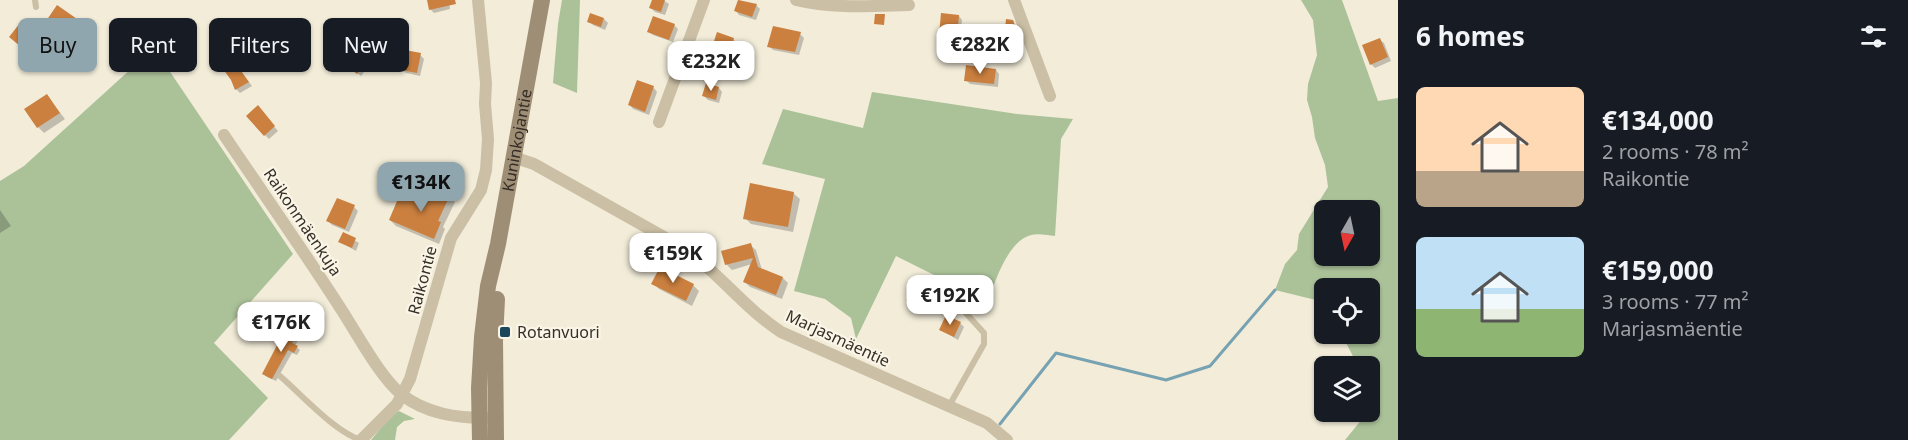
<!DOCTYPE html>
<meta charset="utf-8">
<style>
:root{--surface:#171b24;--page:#242831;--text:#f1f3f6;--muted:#9ea1a6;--accent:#90a6af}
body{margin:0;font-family:"Noto Sans",sans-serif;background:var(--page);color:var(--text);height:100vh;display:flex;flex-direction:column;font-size:22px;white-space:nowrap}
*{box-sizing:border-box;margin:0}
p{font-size:20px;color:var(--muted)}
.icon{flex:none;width:33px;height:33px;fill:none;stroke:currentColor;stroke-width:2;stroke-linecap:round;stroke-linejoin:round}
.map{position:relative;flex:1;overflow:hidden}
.side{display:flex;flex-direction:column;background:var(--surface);width:510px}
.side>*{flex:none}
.guide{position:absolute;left:18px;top:18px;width:570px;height:54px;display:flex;gap:12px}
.needle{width:39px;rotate:189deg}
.fabs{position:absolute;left:1314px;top:200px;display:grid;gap:12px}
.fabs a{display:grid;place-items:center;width:66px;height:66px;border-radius:9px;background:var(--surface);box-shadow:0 2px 4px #0004;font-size:30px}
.price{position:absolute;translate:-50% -51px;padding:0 14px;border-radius:12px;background:#fff;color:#222;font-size:20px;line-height:39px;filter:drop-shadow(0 2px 3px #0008)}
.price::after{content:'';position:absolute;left:50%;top:36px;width:18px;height:14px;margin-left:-9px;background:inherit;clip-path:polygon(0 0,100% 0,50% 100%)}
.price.selected{background:var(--accent);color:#111}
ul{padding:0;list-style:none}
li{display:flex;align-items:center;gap:18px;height:150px;padding:0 18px}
li span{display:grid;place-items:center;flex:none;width:168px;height:120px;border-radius:9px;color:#555}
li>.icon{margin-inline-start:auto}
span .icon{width:72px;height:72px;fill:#fffc;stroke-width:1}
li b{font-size:26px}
h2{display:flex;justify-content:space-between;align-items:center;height:72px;padding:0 18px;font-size:26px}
.chip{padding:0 21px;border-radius:9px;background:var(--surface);box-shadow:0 2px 4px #0004;font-size:21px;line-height:54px}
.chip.selected{background:var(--accent);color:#111}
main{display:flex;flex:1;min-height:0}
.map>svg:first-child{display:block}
.green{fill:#abc299;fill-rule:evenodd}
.shadow{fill:#0003}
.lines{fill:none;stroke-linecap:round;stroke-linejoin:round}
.stream{stroke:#77a2b1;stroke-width:3}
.building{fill:#cb803f}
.lane{stroke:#cbbfa5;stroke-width:6}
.street{stroke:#cbbfa5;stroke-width:12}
.secondary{stroke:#9f8e76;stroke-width:16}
.poi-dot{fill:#1a4759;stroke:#faf5e6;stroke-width:2}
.labels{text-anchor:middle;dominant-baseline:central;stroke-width:4.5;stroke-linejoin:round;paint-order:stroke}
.street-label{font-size:16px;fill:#362f27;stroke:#faf5e6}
.poi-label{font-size:16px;fill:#362f27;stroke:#faf5e6;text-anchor:start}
</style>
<main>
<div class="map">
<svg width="1398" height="440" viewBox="0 0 1398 440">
<rect width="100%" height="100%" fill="#f2ecd9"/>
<path class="green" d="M 562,0 L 580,0 L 577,93 L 553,83 L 558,24 Z
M 1301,0 L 1342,0 L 1378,101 L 1398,98 L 1398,440 L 1345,440 L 1376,402 L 1370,389 L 1370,366 L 1358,366 L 1341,333 L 1370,333 L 1370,288 L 1324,288 L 1324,302 L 1275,290 L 1285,264 L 1297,250 L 1299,234 L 1328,187 L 1325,165 L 1315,138 L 1312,117 L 1307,100 L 1308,84 L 1317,55 L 1313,20 ZM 1324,210 L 1370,210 L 1370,255 L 1324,255 Z
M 154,48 L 293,254 L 214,343 L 268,398 L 229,440 L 0,440 L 0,181 L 24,166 Z
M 872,92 L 1017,114 L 1073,119 L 1061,139 L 1055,236 C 1048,235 1038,233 1031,235 C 1008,241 995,281 988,302 L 896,256 L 856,339 L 851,318 L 825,299 L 794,291 L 825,179 L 762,164 L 783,109 L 863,128 Z
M 399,411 L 415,419 L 404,421 L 397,427 L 395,440 L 371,440 L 391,416 Z"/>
<path class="shadow" d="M 429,0 L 449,0 L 450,9 L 434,13 L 430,9 Z
M 653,0 L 663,0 L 669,4 L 665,15 L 655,12 L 651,8 Z
M 739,0 L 756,5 L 760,9 L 756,20 L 739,15 L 736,11 Z
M 58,7 L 85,29 L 73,45 L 46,24 Z
M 591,15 L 604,19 L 608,23 L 605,30 L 593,25 L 589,21 Z
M 959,16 L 962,20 L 960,40 L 944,38 L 940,34 Z
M 1012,21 L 1019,33 L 1017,54 L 1008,53 L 1004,49 Z
M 674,25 L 678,29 L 673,42 L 653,35 L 649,32 Z
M 369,27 L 373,31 L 371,40 L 355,36 L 351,32 Z
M 800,34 L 804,38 L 799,55 L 773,50 L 769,46 Z
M 35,38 L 39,42 L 30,53 L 14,41 Z
M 733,39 L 737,43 L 730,65 L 715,60 L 711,56 Z
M 1380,40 L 1384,43 L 1391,61 L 1375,68 L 1371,64 Z
M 354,50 L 358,53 L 352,60 L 365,71 L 361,76 L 332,53 Z
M 420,55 L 424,59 L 420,76 L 406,73 L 402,70 Z
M 229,56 L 252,86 L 240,93 L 236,89 Z
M 996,70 L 999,74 L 998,87 L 970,84 L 966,80 Z
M 638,82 L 654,88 L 657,92 L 649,115 L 633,109 L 630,105 Z
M 719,88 L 722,92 L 719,103 L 708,100 L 704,96 Z
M 47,96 L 65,119 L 44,133 L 38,127 Z
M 261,111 L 278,131 L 269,139 L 265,135 Z
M 434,189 L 450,196 L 455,202 L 443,227 L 445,229 L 439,244 L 396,226 L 390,220 L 425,206 Z
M 793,193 L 800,199 L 793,232 L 751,224 L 745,218 Z
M 354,207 L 358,211 L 349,232 L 332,225 L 328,221 Z
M 0,210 L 11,226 L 0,233 Z
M 344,234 L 359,243 L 356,251 L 340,242 Z
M 750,245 L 756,250 L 762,270 L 783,278 L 788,283 L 782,299 L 750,287 L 745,282 L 752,264 L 732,270 L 727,265 L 723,252 Z
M 660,269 L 693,285 L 699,291 L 692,306 L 659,289 L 653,283 Z
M 930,290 L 934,294 L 926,311 L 908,300 Z
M 960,323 L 964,327 L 958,340 L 941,330 Z
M 296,335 L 299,338 L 295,346 L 300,350 L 297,355 L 292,353 L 276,381 L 267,377 L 264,374 Z"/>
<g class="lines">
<path class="stream" d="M 1000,424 L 1056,353 L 1166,380 L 1210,366 L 1275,290"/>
</g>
<path class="building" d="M 427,0 L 455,0 L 456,4 L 429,10 Z
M 652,0 L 665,0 L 661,12 L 649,8 Z
M 738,0 L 757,4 L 752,17 L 734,11 Z
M 57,5 L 80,21 L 66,40 L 44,24 Z
M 590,13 L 604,18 L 601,27 L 587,22 Z
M 941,13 L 959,15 L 957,37 L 939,35 Z
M 875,14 L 885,14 L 884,25 L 874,24 Z
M 653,16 L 675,24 L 669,40 L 647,32 Z
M 1006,19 L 1013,20 L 1016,28 L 1013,51 L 1003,49 Z
M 352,22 L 370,26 L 367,37 L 350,32 Z
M 20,23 L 36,37 L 25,50 L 9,37 Z
M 773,26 L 801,32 L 795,52 L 767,47 Z
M 717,32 L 734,38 L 726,62 L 709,56 Z
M 338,35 L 355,49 L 350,56 L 363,67 L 357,74 L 326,50 Z
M 1380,38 L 1388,57 L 1370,65 L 1362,45 Z
M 226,50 L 249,82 L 235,90 L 231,80 L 215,58 Z
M 405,50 L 421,53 L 417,73 L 401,70 Z
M 966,65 L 996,69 L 994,84 L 964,81 Z
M 637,80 L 654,86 L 645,112 L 628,105 Z
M 706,83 L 719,87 L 716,100 L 702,96 Z
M 47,94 L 60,113 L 37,128 L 24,109 Z
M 258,105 L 275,126 L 264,136 L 246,116 Z
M 750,183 L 794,192 L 788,227 L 743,219 Z
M 433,187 L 450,195 L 438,221 L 441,222 L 434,239 L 389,220 L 400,194 L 425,204 Z
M 337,198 L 355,205 L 345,229 L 326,221 Z
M 343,232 L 356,238 L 352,248 L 338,242 Z
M 751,243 L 758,267 L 783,277 L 776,295 L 743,282 L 753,258 L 725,265 L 721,251 Z
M 660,267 L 694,284 L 686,301 L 651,284 Z
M 915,282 L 931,289 L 922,308 L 906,301 Z
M 946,315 L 961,322 L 954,337 L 939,330 Z
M 286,328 L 297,334 L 292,343 L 298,346 L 294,353 L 288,350 L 272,379 L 262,374 Z"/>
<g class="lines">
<path class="lane" d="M 35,0 L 36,7
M 280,376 C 302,395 335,432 361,440
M 949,406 L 984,344 L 984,333 L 964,311"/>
<path class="street" d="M 796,0 C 833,9 871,6 909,5
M 1014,0 L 1050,96
M 659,122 L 704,0
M 224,135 C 263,193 303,250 341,309 C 356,332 380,377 401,394 C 426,414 457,418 487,418
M 513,157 L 534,164 L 687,250 C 720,275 746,309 781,332 L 987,423 L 1007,440
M 361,440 L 397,404 L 410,379 L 451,238 L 481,190 L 486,170 L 488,139 L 485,104 L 486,83 L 478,0"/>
<g class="secondary">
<path id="s1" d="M 480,440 L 479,388 L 482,337 L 488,286 L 498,244 L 542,0"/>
<path d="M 496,440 L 495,339 L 497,299"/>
</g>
</g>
<rect class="poi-dot" x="499" y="326" width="12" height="12" rx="3"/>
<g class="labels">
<g class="street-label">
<text stroke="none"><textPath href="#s1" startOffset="303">Kuninkojantie</textPath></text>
<text transform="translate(303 222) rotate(56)">Raikonmäenkuja</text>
<text transform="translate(422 280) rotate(-75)">Raikontie</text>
<text transform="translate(838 338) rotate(25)">Marjasmäentie</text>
</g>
<g class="poi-label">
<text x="517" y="332">Rotanvuori</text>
</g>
</g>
</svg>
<div class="fabs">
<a><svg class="needle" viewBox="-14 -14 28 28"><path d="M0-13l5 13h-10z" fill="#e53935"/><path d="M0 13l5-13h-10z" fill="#9ea1a6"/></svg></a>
<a><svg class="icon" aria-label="locate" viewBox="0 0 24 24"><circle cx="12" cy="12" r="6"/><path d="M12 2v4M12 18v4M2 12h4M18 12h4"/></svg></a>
<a><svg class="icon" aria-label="layers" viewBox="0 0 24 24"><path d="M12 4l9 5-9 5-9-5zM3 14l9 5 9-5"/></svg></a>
</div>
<b class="price" style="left:980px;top:75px">€282K</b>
<b class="price" style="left:711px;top:92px">€232K</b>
<b class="price selected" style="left:421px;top:213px">€134K</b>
<b class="price" style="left:673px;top:284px">€159K</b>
<b class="price" style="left:950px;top:326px">€192K</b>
<b class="price" style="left:281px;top:353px">€176K</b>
<div class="guide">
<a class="chip selected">Buy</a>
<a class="chip">Rent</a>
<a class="chip">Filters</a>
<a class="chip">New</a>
</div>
</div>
<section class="side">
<h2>6 homes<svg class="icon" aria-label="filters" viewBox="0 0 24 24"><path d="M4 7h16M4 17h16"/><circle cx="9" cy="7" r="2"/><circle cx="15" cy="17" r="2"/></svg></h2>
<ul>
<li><span style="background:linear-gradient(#ffd9b3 70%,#b9a48a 0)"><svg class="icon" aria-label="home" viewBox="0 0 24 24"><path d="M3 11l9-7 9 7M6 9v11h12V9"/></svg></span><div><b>€134,000</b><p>2 rooms · 78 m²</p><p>Raikontie</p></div></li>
<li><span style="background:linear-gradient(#bfe0f5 60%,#8fb573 0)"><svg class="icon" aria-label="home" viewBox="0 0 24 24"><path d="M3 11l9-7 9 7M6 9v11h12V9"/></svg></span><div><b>€159,000</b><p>3 rooms · 77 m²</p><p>Marjasmäentie</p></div></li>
</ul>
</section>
</main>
